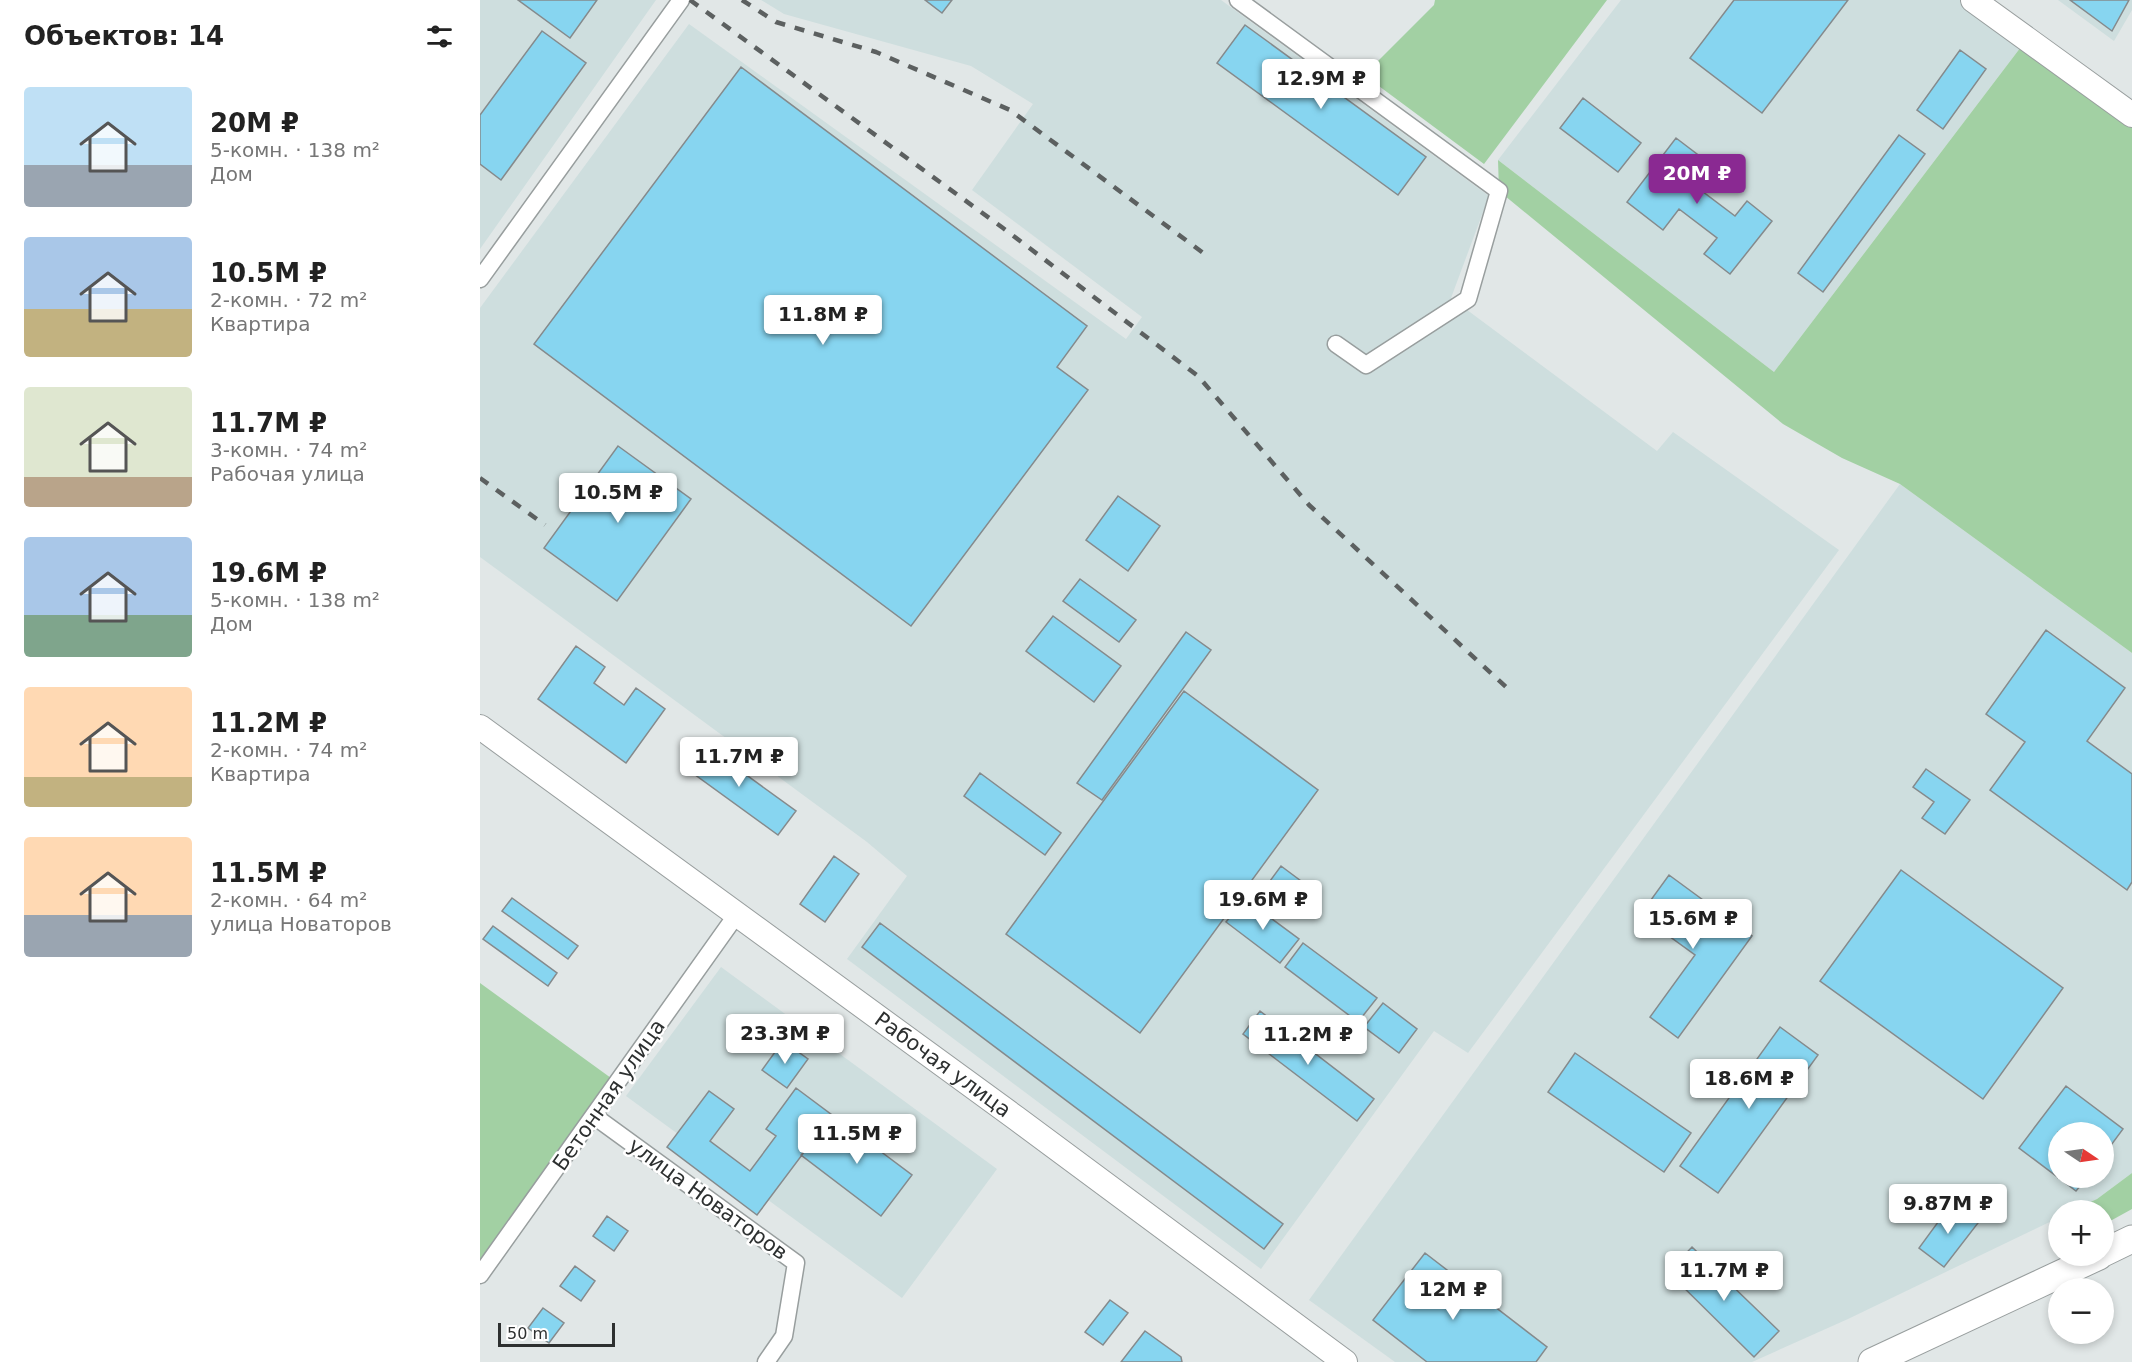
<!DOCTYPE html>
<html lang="ru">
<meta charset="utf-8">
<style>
:root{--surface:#fff;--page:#f2f2f2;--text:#222;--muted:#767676;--accent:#8a2992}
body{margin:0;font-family:"DejaVu Sans",sans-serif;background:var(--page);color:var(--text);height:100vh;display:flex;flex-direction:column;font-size:22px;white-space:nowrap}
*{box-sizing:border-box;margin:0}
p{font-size:20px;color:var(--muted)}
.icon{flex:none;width:33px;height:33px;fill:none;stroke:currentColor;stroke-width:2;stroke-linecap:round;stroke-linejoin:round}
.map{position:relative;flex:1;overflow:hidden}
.panel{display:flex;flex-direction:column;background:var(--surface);width:480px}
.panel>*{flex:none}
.needle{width:39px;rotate:103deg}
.buttons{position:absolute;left:1568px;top:1122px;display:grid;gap:12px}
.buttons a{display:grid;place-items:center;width:66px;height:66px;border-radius:50%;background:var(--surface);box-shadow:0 3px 9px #0003;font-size:30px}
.scale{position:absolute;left:18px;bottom:15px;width:117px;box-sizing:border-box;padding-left:6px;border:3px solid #2d3030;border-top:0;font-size:16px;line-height:21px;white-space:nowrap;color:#2d3030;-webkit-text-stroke:4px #fff;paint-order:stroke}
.price{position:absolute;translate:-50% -51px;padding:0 14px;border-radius:6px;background:#fff;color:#222;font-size:20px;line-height:39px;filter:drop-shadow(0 2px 3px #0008)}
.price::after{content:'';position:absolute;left:50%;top:36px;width:18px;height:14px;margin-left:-9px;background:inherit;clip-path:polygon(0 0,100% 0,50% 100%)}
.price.active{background:var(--accent);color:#fff}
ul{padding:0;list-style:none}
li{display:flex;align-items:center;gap:18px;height:150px;padding:0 24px}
li span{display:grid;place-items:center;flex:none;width:168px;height:120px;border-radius:6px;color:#555}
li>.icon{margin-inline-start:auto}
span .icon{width:72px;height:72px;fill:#fffc;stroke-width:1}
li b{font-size:26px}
h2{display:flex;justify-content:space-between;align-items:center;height:72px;padding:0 24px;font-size:26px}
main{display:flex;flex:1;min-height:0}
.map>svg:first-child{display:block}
.built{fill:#cedede;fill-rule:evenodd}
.green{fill:#a2d0a3}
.building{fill:#87d5f0;stroke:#858a8c;stroke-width:1.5}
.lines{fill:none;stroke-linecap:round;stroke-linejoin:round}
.street-casing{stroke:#989e9e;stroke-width:19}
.secondary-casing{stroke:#989e9e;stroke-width:26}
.primary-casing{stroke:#989e9e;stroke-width:29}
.street{stroke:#fff;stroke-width:16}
.secondary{stroke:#fff;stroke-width:24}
.primary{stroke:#fff;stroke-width:27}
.rail{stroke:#5c6060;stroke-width:4.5;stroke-dasharray:10 10;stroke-linecap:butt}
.labels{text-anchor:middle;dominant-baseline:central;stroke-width:5;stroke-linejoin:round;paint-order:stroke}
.street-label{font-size:21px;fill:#2d3030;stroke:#fff}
</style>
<main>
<section class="panel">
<h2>Объектов: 14<svg class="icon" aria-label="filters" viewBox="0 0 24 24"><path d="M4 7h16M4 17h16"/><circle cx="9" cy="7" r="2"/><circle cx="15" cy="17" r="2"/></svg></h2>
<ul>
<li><span style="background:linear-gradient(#bfe0f5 65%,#9aa5b1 0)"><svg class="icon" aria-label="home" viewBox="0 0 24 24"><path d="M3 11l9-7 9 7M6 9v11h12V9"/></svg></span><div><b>20M ₽</b><p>5-комн. · 138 m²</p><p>Дом</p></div></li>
<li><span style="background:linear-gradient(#a9c7e8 60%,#c2b280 0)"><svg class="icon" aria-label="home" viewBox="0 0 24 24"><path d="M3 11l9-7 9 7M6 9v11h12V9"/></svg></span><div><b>10.5M ₽</b><p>2-комн. · 72 m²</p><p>Квартира</p></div></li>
<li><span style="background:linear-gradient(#dfe7d0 75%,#b9a48a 0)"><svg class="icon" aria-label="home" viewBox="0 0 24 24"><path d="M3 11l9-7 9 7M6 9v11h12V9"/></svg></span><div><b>11.7M ₽</b><p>3-комн. · 74 m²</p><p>Рабочая улица</p></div></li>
<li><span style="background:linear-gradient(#a9c7e8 65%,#7fa58c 0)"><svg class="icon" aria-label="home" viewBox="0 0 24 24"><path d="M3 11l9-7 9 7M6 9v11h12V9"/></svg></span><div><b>19.6M ₽</b><p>5-комн. · 138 m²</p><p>Дом</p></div></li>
<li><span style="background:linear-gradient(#ffd9b3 75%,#c2b280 0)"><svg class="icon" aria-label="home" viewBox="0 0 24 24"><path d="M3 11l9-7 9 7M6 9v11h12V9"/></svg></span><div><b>11.2M ₽</b><p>2-комн. · 74 m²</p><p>Квартира</p></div></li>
<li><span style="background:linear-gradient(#ffd9b3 65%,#9aa5b1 0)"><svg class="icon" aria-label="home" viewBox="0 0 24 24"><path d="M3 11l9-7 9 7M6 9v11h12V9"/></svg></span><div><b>11.5M ₽</b><p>2-комн. · 64 m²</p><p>улица Новаторов</p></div></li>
</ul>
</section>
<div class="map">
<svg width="1652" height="1362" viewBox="0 0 1652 1362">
<rect width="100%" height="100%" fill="#e1e7e7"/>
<path class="built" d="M 0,0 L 176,0 L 0,249 Z
M 281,0 L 741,0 L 1009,196 L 971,298 L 1177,451 L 1193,432 L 1359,550 L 988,1053 L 954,1031 L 781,1269 L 367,959 L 427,876 L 387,842 L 0,557 L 0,308 L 209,24 L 646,339 L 662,317 L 492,190 L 553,104 L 491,66 L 304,14 Z
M 1141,0 L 1489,0 L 1547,39 L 1294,372 L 1018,160 Z
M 1578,0 L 1652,0 L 1652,10 L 1634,41 Z
M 1420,484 L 1652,653 L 1652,1173 L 1617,1199 L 1593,1210 L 1578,1210 L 1578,1218 L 1368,1319 L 1272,1362 L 915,1362 L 829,1300 ZM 1578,1132 L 1623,1132 L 1623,1178 L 1578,1178 Z
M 241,967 L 517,1169 L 422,1298 L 146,1096 Z"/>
<path class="green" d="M 955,0 L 1127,0 L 1004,164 L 884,75 L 954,5 Z
M 1547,39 L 1652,115 L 1652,653 L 1420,484 L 1362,458 L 1303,424 L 1019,191 L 1018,160 L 1294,372 Z
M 0,983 L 131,1078 L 0,1262 Z
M 1652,1173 L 1652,1209 L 1623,1225 L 1623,1210 L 1593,1210 L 1617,1199 Z"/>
<path class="building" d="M 38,0 L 117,0 L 90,38 Z
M 445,0 L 472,0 L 462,13 Z
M 1254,0 L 1368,0 L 1282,113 L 1210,58 Z
M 1590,0 L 1649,0 L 1632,31 Z
M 765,25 L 946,157 L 918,195 L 737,63 Z
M 62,31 L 106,63 L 21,180 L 0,164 L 0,115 Z
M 1480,50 L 1506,69 L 1463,129 L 1437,110 Z
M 261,67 L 607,326 L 577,367 L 608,390 L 431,626 L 54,344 Z
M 1103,98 L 1161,143 L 1138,172 L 1080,128 Z
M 1419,135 L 1445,154 L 1343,292 L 1318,273 Z
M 1196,138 L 1234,167 L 1218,188 L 1255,216 L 1267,201 L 1292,221 L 1250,274 L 1224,254 L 1237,238 L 1199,209 L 1183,230 L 1147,202 Z
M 138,446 L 211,499 L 137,601 L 64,548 Z
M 638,496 L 680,526 L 648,571 L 606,540 Z
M 600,579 L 656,620 L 639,642 L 583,601 Z
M 573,616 L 641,666 L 614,702 L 546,651 Z
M 1566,630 L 1645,688 L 1607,741 L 1652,774 L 1652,882 L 1647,890 L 1510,790 L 1545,742 L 1506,714 Z
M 706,632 L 731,650 L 622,800 L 597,783 Z
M 96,646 L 125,667 L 114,683 L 144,705 L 156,688 L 185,709 L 146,763 L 58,699 Z
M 704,691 L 838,790 L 660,1033 L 526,934 Z
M 221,742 L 316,811 L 298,835 L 203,766 Z
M 1446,769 L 1490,800 L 1465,834 L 1442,818 L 1454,802 L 1433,787 Z
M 500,773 L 581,833 L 565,855 L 484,796 Z
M 354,856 L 379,874 L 345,922 L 320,904 Z
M 801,866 L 833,890 L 819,909 L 787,885 Z
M 1421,870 L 1583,988 L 1503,1099 L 1340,981 Z
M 1189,875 L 1272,936 L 1198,1038 L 1170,1017 L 1215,955 L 1160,915 Z
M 32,898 L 98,946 L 88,959 L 22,911 Z
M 765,899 L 819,939 L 800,963 L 746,922 Z
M 400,923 L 803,1224 L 784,1249 L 382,947 Z
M 13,926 L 77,973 L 68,986 L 3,939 Z
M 823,943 L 897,998 L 878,1022 L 805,967 Z
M 903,1003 L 937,1029 L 919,1053 L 884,1027 Z
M 780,1011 L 894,1099 L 877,1121 L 763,1034 Z
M 1300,1027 L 1338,1055 L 1238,1193 L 1200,1166 Z
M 303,1041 L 328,1059 L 307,1088 L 282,1070 Z
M 1095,1053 L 1211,1133 L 1184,1172 L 1068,1092 Z
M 1586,1086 L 1643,1129 L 1623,1156 L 1623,1132 L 1578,1132 L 1578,1178 L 1607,1178 L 1596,1191 L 1539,1148 Z
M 316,1088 L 352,1115 L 277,1215 L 187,1147 L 229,1091 L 254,1109 L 230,1141 L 270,1171 L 296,1136 L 286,1129 Z
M 352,1115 L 432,1175 L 401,1216 L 321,1155 Z
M 1472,1203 L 1498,1223 L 1464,1267 L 1439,1248 Z
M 127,1216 L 148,1231 L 134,1251 L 113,1236 Z
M 1212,1247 L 1299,1331 L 1274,1357 L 1188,1272 Z
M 945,1253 L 1067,1347 L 1056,1362 L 947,1362 L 893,1320 Z
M 95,1266 L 115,1281 L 101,1301 L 80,1286 Z
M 630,1300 L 648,1313 L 623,1345 L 605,1332 Z
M 63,1308 L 84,1323 L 69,1343 L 48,1328 Z
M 665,1331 L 701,1357 L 702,1362 L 641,1362 Z"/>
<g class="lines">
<defs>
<path id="street" d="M 758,0 L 1019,191 L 988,299 L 886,365 L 856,344
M 0,279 L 201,0
M 114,1116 L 316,1263 L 304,1336 L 286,1362
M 0,1275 L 257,914"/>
<g id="secondary">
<path d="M 1493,0 L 1652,115"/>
<path id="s1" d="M 0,727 L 536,1118 L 865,1362"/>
</g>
<path id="primary" d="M 1623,1253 L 1652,1239
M 1392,1362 L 1619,1256"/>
</defs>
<use href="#street" class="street-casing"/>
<use href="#secondary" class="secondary-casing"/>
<use href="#primary" class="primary-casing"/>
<use href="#street" class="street"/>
<use href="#secondary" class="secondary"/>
<use href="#primary" class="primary"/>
<path class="rail" d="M 210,0 L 523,228 L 718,376 L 829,505 L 1026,687
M 262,0 L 296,22 L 396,52 L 530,110 L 726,255
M 0,478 L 65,525"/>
</g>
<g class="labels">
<g class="street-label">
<text stroke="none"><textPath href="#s1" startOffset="573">Рабочая улица</textPath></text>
<text transform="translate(129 1095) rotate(-55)">Бетонная улица</text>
<text transform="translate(228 1199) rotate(36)">улица Новаторов</text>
</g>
</g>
</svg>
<div class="buttons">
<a><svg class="needle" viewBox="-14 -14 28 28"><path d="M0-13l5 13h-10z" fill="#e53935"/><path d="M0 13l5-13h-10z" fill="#767676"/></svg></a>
<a>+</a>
<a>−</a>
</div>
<div class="scale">50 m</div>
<b class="price" style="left:841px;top:110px">12.9M ₽</b>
<b class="price active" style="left:1217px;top:205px">20M ₽</b>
<b class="price" style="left:343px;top:346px">11.8M ₽</b>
<b class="price" style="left:138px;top:524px">10.5M ₽</b>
<b class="price" style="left:259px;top:788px">11.7M ₽</b>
<b class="price" style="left:783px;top:931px">19.6M ₽</b>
<b class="price" style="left:1213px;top:950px">15.6M ₽</b>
<b class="price" style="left:305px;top:1065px">23.3M ₽</b>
<b class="price" style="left:828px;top:1066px">11.2M ₽</b>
<b class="price" style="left:1269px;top:1110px">18.6M ₽</b>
<b class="price" style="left:377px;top:1165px">11.5M ₽</b>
<b class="price" style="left:1468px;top:1235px">9.87M ₽</b>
<b class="price" style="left:1244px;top:1302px">11.7M ₽</b>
<b class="price" style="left:973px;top:1321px">12M ₽</b>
</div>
</main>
